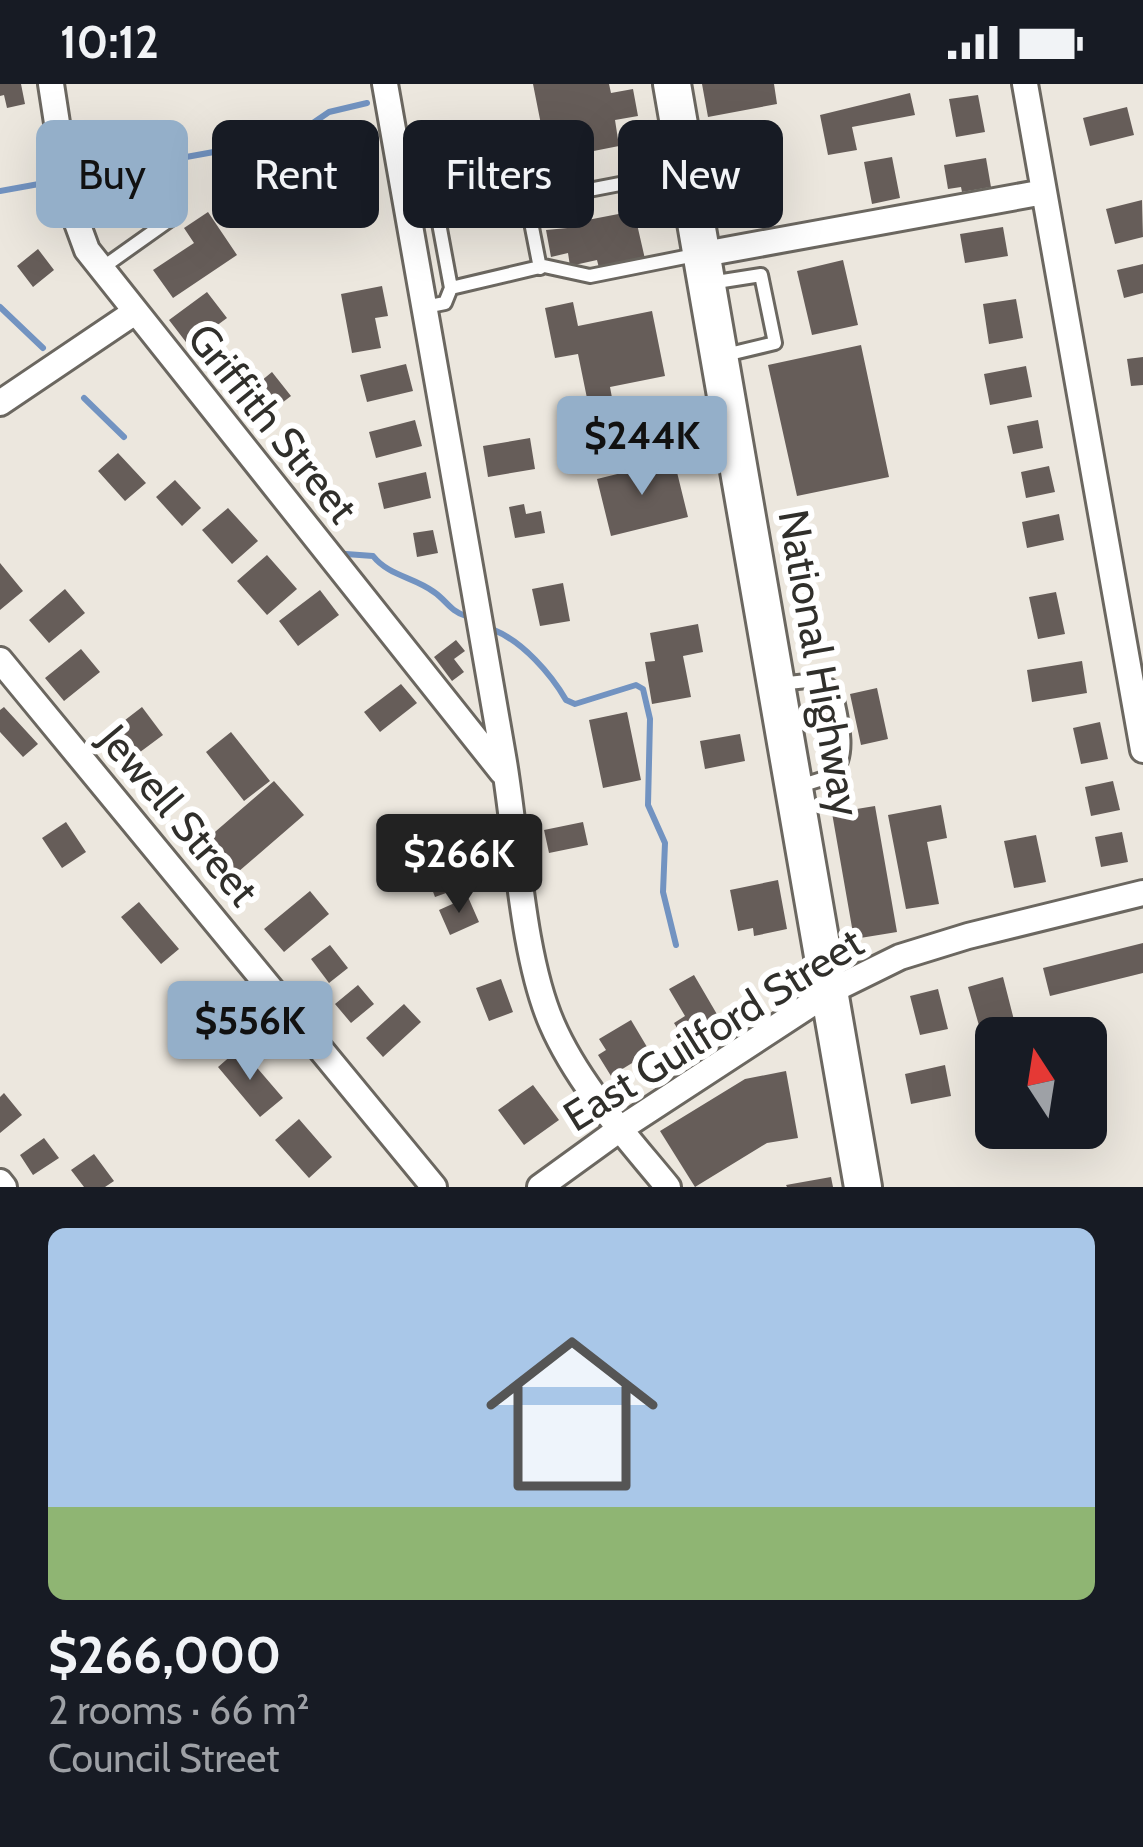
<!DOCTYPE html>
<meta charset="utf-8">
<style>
:root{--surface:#171b24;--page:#20242c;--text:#f1f3f6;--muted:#9ea1a6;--line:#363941;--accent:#94afc9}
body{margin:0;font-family:Cabin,sans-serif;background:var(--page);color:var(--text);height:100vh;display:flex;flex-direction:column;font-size:45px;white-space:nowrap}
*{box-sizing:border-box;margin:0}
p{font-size:39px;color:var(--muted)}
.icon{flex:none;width:66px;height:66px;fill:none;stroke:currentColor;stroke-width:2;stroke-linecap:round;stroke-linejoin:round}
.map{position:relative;height:1103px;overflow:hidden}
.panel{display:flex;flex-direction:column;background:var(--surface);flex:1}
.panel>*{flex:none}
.top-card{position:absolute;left:36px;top:36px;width:1071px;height:108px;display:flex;gap:24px}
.needle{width:78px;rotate:348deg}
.buttons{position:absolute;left:975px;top:933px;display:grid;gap:24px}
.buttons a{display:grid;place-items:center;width:132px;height:132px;border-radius:18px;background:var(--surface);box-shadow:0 12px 48px #0002;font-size:60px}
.price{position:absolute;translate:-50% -102px;padding:0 27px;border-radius:12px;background:var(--accent);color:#111;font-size:39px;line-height:78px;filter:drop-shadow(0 3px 6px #0008)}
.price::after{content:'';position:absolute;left:50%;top:72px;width:36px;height:27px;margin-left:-18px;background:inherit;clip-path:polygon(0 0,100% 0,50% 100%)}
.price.current{background:#222;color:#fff}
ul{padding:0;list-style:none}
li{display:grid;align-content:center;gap:24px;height:636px;padding:0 48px}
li+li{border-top:3px solid var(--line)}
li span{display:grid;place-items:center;height:372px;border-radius:18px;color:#555}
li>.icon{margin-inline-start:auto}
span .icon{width:216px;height:216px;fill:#fffc;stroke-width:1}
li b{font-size:51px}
.pill{padding:0 42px;border-radius:18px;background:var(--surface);box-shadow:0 12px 48px #0002;font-size:42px;line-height:108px}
.pill.current{background:var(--accent);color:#111}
.status{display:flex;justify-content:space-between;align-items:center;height:84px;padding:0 60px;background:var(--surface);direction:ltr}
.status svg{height:33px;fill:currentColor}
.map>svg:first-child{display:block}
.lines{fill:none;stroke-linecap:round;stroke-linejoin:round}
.stream{stroke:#7293c1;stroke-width:6}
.building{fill:#665d59}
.service-casing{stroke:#6b6760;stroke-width:18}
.minor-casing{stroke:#6b6760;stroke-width:30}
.secondary-casing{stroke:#6b6760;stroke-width:42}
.service{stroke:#fff;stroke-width:12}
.minor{stroke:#fff;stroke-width:24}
.secondary{stroke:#fff;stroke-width:36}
.labels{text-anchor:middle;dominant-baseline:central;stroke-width:12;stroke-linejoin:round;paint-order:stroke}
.street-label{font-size:42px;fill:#302f2b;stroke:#fff}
</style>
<div class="status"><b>10:12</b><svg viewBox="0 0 49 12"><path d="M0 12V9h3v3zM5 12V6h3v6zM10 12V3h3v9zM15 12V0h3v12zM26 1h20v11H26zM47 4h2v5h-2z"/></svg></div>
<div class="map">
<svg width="1143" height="1103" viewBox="0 0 1143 1103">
<rect width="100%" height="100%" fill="#ece7de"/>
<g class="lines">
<path class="stream" d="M 92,90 L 291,54 L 329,28 L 367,19
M 0,107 L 50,98
M 0,223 L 43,264
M 84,314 L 124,353
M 346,470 L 373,472 C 389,492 414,493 434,508 C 447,517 450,527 466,532
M 494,546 C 523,558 551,590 566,616 L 575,620 L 636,601 L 643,605 L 650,635 L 648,721 L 665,759 L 663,808 L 676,861"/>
</g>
<path class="building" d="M 0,0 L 21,0 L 25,20 L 7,24 L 4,11 L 0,12 Z
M 533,0 L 609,0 L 611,9 L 633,5 L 638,32 L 615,36 L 619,62 L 548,76 Z
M 702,0 L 774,0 L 777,20 L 708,33 Z
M 910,9 L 915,31 L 852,43 L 857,66 L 828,71 L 820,31 Z
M 978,11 L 985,48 L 956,53 L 949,15 Z
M 1127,23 L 1134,51 L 1090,62 L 1083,34 Z
M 892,73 L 900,114 L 872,120 L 864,78 Z
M 986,74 L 991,103 L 962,108 L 961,103 L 948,105 L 944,81 Z
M 1142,116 L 1143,153 L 1115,160 L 1106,125 Z
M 634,127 L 645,175 L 599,184 L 597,176 L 570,182 L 568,169 L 551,173 L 546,146 L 578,143 L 577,138 Z
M 208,128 L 237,171 L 173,214 L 153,186 L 194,159 L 184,144 Z
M 1003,143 L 1008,172 L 965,179 L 960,150 Z
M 38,165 L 54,186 L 33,203 L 17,182 Z
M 843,176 L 858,241 L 812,251 L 797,187 Z
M 1143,180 L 1143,209 L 1124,214 L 1117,186 Z
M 382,202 L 388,232 L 375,234 L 381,264 L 352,269 L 341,210 Z
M 207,208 L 227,234 L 189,262 L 169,236 Z
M 1016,215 L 1023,254 L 989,260 L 983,220 Z
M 573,218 L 578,242 L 652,227 L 665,292 L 610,303 L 624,378 L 601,383 L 578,270 L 555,274 L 545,224 Z
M 861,261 L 889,393 L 797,412 L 768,281 Z
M 1143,273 L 1143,301 L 1131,302 L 1127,275 Z
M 406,280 L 413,307 L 367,318 L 360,291 Z
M 1026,282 L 1032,313 L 990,321 L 984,290 Z
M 272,288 L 291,312 L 269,329 L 250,306 Z
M 415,336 L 422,362 L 376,374 L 369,348 Z
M 1038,336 L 1043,364 L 1013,370 L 1007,342 Z
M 530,354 L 535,385 L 488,393 L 483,362 Z
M 118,369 L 146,399 L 125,417 L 98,387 Z
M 674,376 L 688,433 L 611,452 L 597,395 Z
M 1049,382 L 1055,408 L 1026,414 L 1021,388 Z
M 426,388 L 431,414 L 384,425 L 378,399 Z
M 175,396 L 201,424 L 182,442 L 156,413 Z
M 524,420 L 526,430 L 541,427 L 545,449 L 515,454 L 509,423 Z
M 228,424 L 258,457 L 232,480 L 202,446 Z
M 1059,430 L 1064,456 L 1027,464 L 1022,438 Z
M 433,446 L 438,469 L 417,473 L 413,449 Z
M 267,471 L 297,505 L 267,531 L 237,497 Z
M 0,479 L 23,507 L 0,526 Z
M 563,499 L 570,537 L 540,542 L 532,505 Z
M 65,505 L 85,529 L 49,559 L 29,536 Z
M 320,506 L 339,531 L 298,562 L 279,537 Z
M 1056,508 L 1065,550 L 1038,555 L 1029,513 Z
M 698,540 L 703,568 L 683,572 L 691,613 L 652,620 L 645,578 L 655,577 L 650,549 Z
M 456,556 L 465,567 L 454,575 L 464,588 L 452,597 L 434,573 Z
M 81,565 L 100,588 L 64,617 L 45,594 Z
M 1082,577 L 1087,609 L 1032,618 L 1027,586 Z
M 401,600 L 417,619 L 380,648 L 364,628 Z
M 877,604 L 888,655 L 861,661 L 850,610 Z
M 4,623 L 38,660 L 23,673 L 0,648 L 0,626 Z
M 142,623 L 163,651 L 124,680 L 103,653 Z
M 627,628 L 641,696 L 603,704 L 589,636 Z
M 1100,638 L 1108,675 L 1081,680 L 1073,644 Z
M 231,648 L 270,697 L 244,717 L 206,668 Z
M 740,650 L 745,677 L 705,685 L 700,657 Z
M 274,697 L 304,731 L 231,794 L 201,760 Z
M 1113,697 L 1120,726 L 1091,732 L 1085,703 Z
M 941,721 L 947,754 L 927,758 L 939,820 L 906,825 L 888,731 Z
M 875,722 L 897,848 L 854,855 L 832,729 Z
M 66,738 L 86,768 L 62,784 L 42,754 Z
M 583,738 L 588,761 L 549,769 L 544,746 Z
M 1122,748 L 1128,778 L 1101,783 L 1095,753 Z
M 1036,751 L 1046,798 L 1014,804 L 1004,757 Z
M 451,781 L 460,804 L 435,813 L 426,789 Z
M 778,796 L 787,845 L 754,852 L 753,844 L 738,847 L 730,806 Z
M 310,807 L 329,830 L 284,868 L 264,845 Z
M 468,813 L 479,838 L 450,851 L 439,826 Z
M 139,818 L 179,865 L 161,880 L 121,833 Z
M 1143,859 L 1143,889 L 1050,912 L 1043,884 Z
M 330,861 L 348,884 L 329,899 L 311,875 Z
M 694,891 L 718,932 L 682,952 L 674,939 L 685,932 L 669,905 Z
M 1003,893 L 1014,936 L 980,945 L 968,903 Z
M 501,895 L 513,928 L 489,937 L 476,904 Z
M 197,897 L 228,938 L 203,958 L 171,917 Z
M 358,901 L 374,920 L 351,939 L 335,920 Z
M 938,905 L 948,945 L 920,951 L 910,912 Z
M 404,920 L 421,938 L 383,973 L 366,954 Z
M 631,936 L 650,968 L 611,992 L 598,971 L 606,966 L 599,955 Z
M 240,964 L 283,1014 L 260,1033 L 218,983 Z
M 945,981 L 951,1012 L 911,1020 L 905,990 Z
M 786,987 L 798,1054 L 767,1059 L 695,1103 L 660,1047 L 745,995 Z
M 533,1001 L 559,1036 L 524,1061 L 498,1026 Z
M 4,1009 L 22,1031 L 0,1049 L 0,1013 Z
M 299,1035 L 332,1073 L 309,1094 L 275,1056 Z
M 44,1054 L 59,1074 L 33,1091 L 20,1071 Z
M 94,1070 L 114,1097 L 105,1103 L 84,1103 L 71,1086 Z
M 831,1093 L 833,1103 L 787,1103 L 786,1101 Z"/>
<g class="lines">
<defs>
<path id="service" d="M 396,60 L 415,56 L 426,69 L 451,204 L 445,219 L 425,223
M 527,118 L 540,184
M 438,135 L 682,88
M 102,184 L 171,135
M 710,199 L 761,191 L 775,259 L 721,272
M 451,204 L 544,182 L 590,192 L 695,171
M 779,600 L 807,597 L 827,600 L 835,606 C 839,627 853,673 833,689 C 824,696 809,699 797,702"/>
<path id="minor" d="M 51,0 L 69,117 L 87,166 L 502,688
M 385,0 C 426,224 464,448 503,672 C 517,752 521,869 552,940 C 578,1000 627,1053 668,1103
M 1025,0 L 1143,666
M 704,170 L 1044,108
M 0,319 L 135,228
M 0,576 L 434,1103
M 0,1098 L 4,1103
M 540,1103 L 620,1045 L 831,907 L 900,873 L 968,852 L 1143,809"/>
<path id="secondary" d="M 672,0 L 863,1103"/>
</defs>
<use href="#service" class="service-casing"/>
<use href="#minor" class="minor-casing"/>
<use href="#secondary" class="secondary-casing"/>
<use href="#service" class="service"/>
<use href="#minor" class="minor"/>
<use href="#secondary" class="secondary"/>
</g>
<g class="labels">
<g class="street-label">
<text transform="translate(273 339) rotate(51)">Griffith Street</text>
<text transform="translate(820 579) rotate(80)">National Highway</text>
<text transform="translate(179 731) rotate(50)">Jewell Street</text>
<text transform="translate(713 945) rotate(-32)">East Guilford Street</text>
</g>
</g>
</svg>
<div class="buttons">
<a><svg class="needle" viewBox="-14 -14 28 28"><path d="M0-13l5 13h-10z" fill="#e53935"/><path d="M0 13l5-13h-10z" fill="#9ea1a6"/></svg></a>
</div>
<b class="price" style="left:642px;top:414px">$244K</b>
<b class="price current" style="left:459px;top:832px">$266K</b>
<b class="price" style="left:250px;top:999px">$556K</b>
<div class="top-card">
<a class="pill current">Buy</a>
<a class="pill">Rent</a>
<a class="pill">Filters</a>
<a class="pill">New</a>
</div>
</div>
<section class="panel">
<ul>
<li><span style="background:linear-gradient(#a9c7e8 75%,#8fb573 0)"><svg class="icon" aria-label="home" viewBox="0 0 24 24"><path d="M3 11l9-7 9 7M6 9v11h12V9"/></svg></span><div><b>$266,000</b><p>2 rooms · 66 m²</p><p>Council Street</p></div></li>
</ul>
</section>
